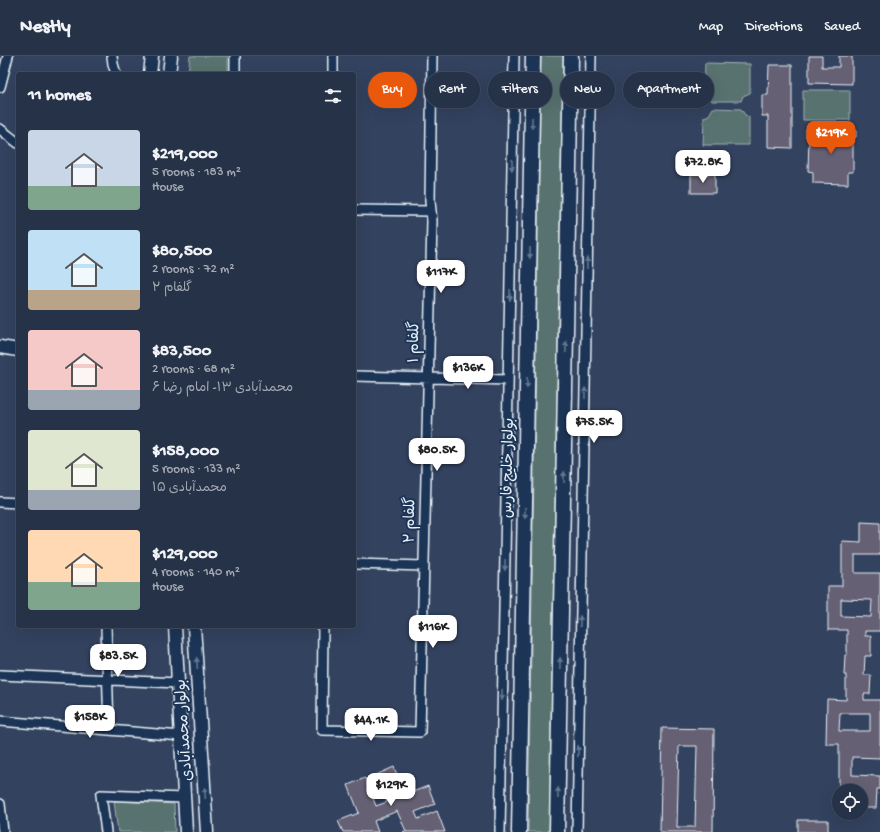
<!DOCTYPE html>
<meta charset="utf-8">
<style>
:root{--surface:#263247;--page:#323e52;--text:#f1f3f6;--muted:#a4aab4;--line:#424d60;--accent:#ea580c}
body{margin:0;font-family:"Gochi Hand","Playpen Sans Arabic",sans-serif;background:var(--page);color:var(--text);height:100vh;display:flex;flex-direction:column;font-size:15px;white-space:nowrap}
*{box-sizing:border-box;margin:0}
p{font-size:13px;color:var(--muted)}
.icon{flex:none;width:22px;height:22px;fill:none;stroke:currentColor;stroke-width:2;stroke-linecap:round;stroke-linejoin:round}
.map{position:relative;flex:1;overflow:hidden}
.panel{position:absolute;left:16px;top:16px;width:340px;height:556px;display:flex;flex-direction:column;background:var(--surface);border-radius:4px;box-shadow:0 4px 16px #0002,0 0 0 1px var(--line)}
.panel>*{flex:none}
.top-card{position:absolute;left:368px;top:16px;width:380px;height:36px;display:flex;gap:8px}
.fabs{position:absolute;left:832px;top:728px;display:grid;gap:8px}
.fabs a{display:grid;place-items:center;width:36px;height:36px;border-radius:50%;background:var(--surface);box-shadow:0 4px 16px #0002,0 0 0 1px var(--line);font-size:20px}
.price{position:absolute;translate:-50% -34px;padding:0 9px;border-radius:8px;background:#fff;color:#222;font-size:13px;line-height:26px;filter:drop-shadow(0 1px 2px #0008)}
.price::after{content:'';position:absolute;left:50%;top:24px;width:12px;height:9px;margin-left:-6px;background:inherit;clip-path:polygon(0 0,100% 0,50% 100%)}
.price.on{background:var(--accent);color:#fff}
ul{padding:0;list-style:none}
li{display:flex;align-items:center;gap:12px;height:100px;padding:0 12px}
li span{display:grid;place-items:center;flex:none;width:112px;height:80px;border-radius:4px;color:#555}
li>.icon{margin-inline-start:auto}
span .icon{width:48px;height:48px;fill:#fffc;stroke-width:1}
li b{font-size:17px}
h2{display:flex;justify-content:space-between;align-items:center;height:48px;padding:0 12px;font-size:17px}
.tag{padding:0 14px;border-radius:18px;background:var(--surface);box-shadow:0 4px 16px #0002,0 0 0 1px var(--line);font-size:14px;line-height:36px}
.tag.on{background:var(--accent);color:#fff}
header{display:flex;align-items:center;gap:24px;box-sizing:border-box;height:56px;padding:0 20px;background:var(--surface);border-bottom:1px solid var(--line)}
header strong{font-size:19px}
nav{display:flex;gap:22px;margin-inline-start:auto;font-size:14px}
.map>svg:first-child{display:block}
.green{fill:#59726f;stroke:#a0b2b4}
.building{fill:#656073;stroke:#e8f1f8;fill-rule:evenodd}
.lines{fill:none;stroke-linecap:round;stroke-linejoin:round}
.minor-casing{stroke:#e8f1f8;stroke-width:12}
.major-casing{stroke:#e8f1f8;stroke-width:15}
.highway-casing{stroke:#e8f1f8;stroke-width:17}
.minor{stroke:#1d3557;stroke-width:9}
.major{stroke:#1d3557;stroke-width:12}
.highway{stroke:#1d3557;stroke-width:14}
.oneway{fill:#64778f}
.labels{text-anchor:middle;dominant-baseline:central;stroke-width:4;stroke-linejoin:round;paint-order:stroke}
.street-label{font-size:15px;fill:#e8f1f8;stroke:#1d3557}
</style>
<header>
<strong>Nestly</strong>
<nav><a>Map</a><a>Directions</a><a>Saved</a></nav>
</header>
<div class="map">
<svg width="880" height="776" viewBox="0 0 880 776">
<rect width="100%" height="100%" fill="#33425f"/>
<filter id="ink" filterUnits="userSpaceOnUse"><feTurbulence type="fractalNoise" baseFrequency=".025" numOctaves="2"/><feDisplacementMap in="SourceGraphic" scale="8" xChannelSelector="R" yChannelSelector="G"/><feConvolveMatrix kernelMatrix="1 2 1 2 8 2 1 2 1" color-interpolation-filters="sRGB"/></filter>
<g filter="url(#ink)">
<path class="green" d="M 190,0 L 228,0 L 228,18 L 188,18 Z
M 541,0 L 563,0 L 549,776 L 528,776 Z
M 705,7 L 750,8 L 750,37 L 743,40 L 741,45 L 712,45 L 710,40 L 704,37 Z
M 803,34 L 850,34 L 850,64 L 803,64 Z
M 713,52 L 741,53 L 745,59 L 749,61 L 749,89 L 703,89 L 704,61 L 709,59 Z
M 114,745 L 174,748 L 175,776 L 118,776 Z"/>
<path class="building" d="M 809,0 L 822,0 L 822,11 L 839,11 L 839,0 L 852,0 L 852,28 L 809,27 Z
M 769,9 L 792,9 L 792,92 L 768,91 L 768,60 L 762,60 L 762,39 L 768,39 Z
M 806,73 L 856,74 L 856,81 L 853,81 L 853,116 L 848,116 L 848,128 L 813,127 L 813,116 L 808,115 L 809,81 L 806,81 Z
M 691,118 L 715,118 L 715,137 L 691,137 Z
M 861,466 L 880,467 L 880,499 L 855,499 L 855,517 L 880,517 L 880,575 L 865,575 L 865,580 L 871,580 L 871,600 L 865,600 L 864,619 L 871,619 L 870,638 L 864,638 L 864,644 L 880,644 L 880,702 L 852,701 L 852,719 L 880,720 L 880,733 L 877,733 L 876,752 L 861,752 L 861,735 L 857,735 L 857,732 L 839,732 L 839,688 L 826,688 L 827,643 L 846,644 L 846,619 L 844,619 L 845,599 L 847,599 L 847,574 L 828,574 L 828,530 L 842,530 L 842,485 L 861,486 ZM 841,543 L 872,544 L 871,561 L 841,560 ZM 840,657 L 870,657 L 870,675 L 839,675 Z
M 662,672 L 714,673 L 713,776 L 660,776 ZM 679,690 L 697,690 L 695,771 L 677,771 Z
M 394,711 L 405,739 L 428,730 L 435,748 L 415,756 L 418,763 L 437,755 L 445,776 L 403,776 L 406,775 L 397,755 L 374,765 L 378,776 L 343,776 L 338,765 L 359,757 L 348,729 L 365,722 L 376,750 L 387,746 L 376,719 Z
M 798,764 L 828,764 L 828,776 L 798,776 Z"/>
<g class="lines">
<defs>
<path id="minor" d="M 112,0 L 113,8 L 116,18
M 235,18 L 235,0
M 333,18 L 333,0
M 0,31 L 8,0
M 0,73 L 18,87
M 354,154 L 431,155
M 354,320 L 508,324
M 0,446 L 18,447
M 354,508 L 424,510
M 106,570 L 109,674
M 323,570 L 322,674 L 420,676 L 432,165 L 430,145 L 432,0
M 0,619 L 178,627
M 0,665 L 181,680
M 0,748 L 3,776
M 106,776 L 101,739 L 184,742
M 500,776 L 514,0
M 577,776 L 591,0"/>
<path id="major" d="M 150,18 L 152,0
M 169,18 L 171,0
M 0,291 L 18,294
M 175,570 L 186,776
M 194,570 L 207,776"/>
<path id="highway" d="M 519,776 L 533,0
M 557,776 L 571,0"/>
</defs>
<use href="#minor" class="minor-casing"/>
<use href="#major" class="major-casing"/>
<use href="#highway" class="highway-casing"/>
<use href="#minor" class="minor"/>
<use href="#major" class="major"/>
<use href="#highway" class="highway"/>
</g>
<defs><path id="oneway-solid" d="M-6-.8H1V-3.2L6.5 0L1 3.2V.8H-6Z"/></defs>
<g class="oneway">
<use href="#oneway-solid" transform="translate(532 67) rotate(91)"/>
<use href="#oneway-solid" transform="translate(512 109) rotate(91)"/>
<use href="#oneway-solid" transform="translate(530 197) rotate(91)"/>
<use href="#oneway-solid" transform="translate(587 207) rotate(-89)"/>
<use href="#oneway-solid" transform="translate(510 239) rotate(91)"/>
<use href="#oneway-solid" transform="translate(566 291) rotate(-89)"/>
<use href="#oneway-solid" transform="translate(527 327) rotate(91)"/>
<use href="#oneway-solid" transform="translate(585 337) rotate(-89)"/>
<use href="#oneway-solid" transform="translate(564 421) rotate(-89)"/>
<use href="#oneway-solid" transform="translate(525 457) rotate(91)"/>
<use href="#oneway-solid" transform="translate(505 509) rotate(91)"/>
<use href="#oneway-solid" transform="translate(580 565) rotate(-89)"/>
<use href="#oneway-solid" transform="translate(197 607) rotate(-94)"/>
<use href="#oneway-solid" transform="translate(560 607) rotate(-89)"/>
<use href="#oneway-solid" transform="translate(502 639) rotate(91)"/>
<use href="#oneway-solid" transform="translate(578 695) rotate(-89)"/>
<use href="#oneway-solid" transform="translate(205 737) rotate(-94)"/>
<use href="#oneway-solid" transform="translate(558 737) rotate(-89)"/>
</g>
</g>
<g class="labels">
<g class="street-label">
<text transform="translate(415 286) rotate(-89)">گلفام ۱</text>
<text transform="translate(509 412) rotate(-89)">بولوار خلیج فارس</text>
<text transform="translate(411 464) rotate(-89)">گلفام ۲</text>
<text transform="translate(185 674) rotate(-94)">بولوار محمدآبادی</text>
</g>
</g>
</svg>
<div class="fabs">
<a><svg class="icon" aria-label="locate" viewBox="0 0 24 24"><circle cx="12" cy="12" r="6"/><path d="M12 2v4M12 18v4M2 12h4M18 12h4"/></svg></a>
</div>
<b class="price on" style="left:831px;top:99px">$219K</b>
<b class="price" style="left:703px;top:128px">$72.8K</b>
<b class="price" style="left:441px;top:238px">$117K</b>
<b class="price" style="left:468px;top:334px">$136K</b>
<b class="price" style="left:594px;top:388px">$75.5K</b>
<b class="price" style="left:437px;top:416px">$80.5K</b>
<b class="price" style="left:433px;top:593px">$116K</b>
<b class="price" style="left:118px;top:622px">$83.5K</b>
<b class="price" style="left:90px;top:683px">$158K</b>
<b class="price" style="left:371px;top:686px">$44.1K</b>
<b class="price" style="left:391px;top:751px">$129K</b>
<div class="top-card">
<a class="tag on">Buy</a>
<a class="tag">Rent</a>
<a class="tag">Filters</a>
<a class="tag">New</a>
<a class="tag">Apartment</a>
</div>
<section class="panel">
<h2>11 homes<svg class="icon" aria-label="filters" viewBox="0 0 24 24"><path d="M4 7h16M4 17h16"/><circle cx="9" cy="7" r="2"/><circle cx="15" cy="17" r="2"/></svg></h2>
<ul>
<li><span style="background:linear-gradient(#c9d6e8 70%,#7fa58c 0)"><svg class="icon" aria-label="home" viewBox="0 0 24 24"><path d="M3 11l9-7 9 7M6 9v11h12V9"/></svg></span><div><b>$219,000</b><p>5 rooms · 183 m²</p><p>House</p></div></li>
<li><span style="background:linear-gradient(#bfe0f5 75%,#b9a48a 0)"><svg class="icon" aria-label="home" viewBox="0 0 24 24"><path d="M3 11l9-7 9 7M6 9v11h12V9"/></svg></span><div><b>$80,500</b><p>2 rooms · 72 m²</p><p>گلفام ۲</p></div></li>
<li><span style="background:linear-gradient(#f6c9c9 75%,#9aa5b1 0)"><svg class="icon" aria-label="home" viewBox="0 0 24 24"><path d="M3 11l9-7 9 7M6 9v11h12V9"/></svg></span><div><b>$83,500</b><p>2 rooms · 68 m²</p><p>محمدآبادی ۱۳- امام رضا ۶</p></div></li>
<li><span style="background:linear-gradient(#dfe7d0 75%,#9aa5b1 0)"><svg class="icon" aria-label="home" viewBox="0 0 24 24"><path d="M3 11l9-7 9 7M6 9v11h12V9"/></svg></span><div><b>$158,000</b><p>5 rooms · 133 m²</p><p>محمدآبادی ۱۵</p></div></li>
<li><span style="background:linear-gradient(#ffd9b3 65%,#7fa58c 0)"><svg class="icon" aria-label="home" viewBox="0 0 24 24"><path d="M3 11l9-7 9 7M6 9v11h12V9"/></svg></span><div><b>$129,000</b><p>4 rooms · 140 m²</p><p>House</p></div></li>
</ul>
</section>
</div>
